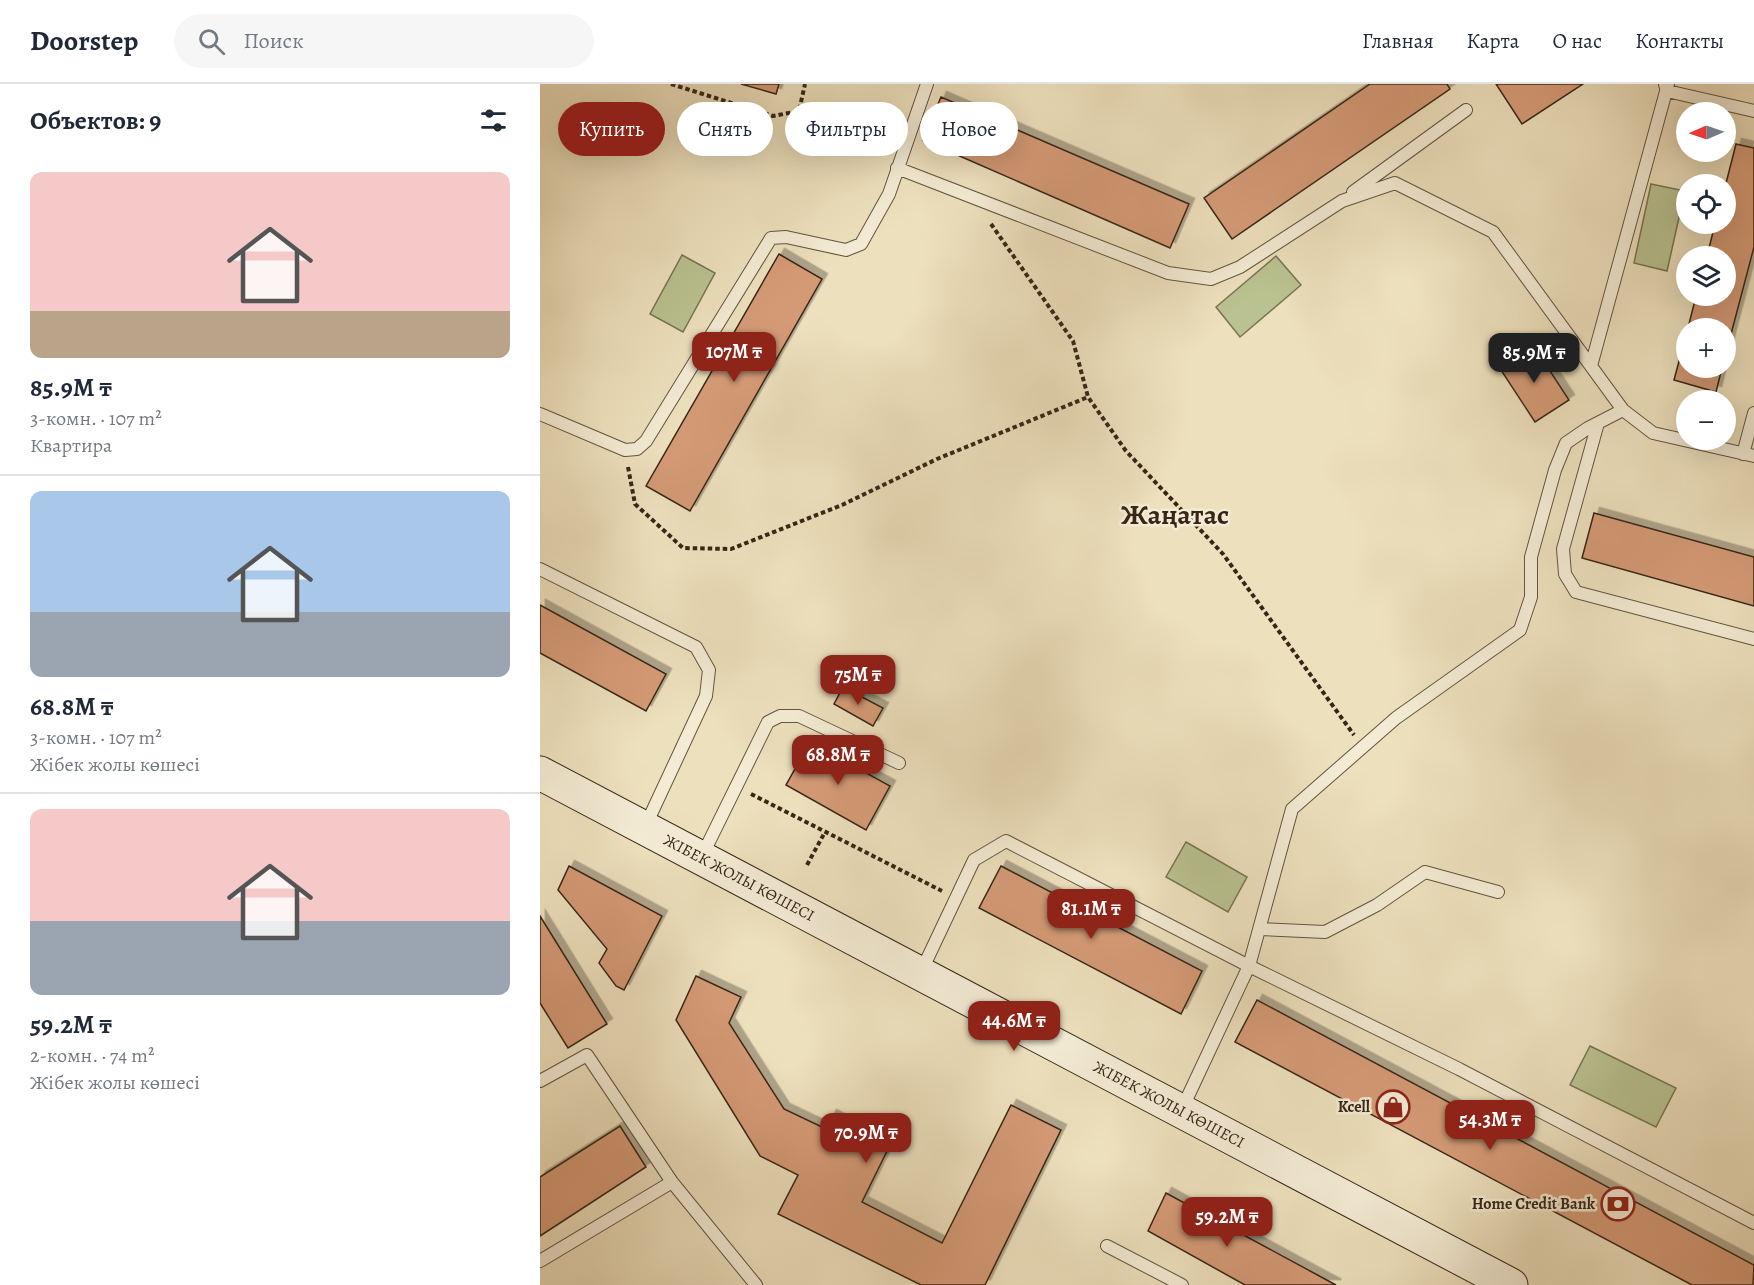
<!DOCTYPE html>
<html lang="ru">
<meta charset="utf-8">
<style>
:root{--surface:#fff;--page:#f6f6f7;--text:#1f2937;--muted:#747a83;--line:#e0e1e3;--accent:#8f2418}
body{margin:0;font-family:Alegreya,serif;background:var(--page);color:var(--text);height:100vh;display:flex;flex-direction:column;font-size:22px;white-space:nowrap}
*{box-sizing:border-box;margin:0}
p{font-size:20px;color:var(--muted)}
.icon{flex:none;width:33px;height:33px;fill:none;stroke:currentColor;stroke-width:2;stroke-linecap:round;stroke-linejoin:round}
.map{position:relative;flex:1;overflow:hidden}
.panel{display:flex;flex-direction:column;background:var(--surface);width:540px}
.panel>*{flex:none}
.guide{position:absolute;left:18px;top:18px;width:570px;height:54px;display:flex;gap:12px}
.needle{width:39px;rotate:268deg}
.buttons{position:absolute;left:1136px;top:18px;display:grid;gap:12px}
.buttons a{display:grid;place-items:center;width:60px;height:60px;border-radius:50%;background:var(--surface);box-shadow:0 6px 24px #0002;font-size:30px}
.price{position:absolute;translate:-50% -51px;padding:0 14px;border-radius:12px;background:var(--accent);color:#fff;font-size:20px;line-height:39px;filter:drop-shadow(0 2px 3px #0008)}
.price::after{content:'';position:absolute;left:50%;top:36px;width:18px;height:14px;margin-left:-9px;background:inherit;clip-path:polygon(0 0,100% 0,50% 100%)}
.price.active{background:#222;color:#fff}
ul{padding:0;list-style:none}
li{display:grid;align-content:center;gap:12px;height:318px;padding:0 30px}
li+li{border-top:2px solid var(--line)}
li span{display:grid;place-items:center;height:186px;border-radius:12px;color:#555}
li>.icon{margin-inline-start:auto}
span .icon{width:108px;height:108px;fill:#fffc;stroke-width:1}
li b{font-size:26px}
h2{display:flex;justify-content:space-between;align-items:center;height:72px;padding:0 30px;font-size:26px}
.pill{padding:0 21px;border-radius:27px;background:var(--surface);box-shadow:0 6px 24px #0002;font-size:21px;line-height:54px}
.pill.active{background:var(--accent);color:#fff}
header{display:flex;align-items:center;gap:36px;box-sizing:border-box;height:84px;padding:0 30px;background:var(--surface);border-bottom:2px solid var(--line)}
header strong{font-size:28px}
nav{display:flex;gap:33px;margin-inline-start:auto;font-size:21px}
.search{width:420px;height:54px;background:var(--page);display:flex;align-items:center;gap:15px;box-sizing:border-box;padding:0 21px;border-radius:33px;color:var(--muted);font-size:22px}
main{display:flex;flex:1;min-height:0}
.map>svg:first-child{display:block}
.green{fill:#b9c290;stroke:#787454;stroke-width:1.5}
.building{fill:#d49a76;stroke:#372617;stroke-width:1.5;filter:url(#shadow)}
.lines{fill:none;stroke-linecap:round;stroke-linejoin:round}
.lane-casing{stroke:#645440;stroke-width:14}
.secondary-casing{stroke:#372617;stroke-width:35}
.path{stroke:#372617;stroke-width:4;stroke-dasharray:4.5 3;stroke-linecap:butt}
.lane{stroke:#f3ebd4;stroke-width:12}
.secondary{stroke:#f3ebd4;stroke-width:33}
.labels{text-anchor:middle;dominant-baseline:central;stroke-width:5;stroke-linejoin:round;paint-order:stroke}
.street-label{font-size:16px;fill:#372617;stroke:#f3ebd4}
.poi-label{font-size:16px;font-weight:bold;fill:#372617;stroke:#f3ebd4;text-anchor:end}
.town-label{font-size:28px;font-weight:bold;fill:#372617;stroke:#f3ebd4}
</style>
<header>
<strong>Doorstep</strong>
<div class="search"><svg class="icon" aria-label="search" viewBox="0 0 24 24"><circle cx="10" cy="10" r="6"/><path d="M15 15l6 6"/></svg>Поиск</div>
<nav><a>Главная</a><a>Карта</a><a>О нас</a><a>Контакты</a></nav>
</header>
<main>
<section class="panel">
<h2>Объектов: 9<svg class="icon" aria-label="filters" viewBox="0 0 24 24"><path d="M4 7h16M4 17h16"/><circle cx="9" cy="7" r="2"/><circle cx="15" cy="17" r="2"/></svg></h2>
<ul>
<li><span style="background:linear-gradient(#f6c9c9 75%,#b9a48a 0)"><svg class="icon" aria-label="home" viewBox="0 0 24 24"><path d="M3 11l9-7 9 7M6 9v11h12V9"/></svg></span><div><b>85.9M ₸</b><p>3-комн. · 107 m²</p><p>Квартира</p></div></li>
<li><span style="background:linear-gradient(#a9c7e8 65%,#9aa5b1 0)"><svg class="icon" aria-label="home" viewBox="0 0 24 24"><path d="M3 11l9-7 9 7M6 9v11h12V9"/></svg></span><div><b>68.8M ₸</b><p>3-комн. · 107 m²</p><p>Жібек жолы көшесі</p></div></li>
<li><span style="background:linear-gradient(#f6c9c9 60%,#9aa5b1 0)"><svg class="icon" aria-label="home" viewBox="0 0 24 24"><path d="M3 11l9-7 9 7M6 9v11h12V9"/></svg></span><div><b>59.2M ₸</b><p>2-комн. · 74 m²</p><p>Жібек жолы көшесі</p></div></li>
</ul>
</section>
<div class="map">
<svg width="1214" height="1201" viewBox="0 0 1214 1201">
<defs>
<filter id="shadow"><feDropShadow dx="5.5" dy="-5.5" stdDeviation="0" flood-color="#0004"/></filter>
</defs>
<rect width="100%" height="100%" fill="#ede0bd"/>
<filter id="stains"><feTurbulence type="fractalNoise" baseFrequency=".00333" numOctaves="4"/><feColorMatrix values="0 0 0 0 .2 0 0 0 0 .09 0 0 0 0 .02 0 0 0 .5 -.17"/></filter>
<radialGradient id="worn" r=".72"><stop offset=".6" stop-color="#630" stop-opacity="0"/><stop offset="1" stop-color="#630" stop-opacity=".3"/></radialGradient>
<path class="green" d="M 1111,100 L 1145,107 L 1127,187 L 1094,179 Z
M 142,171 L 175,189 L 143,248 L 110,230 Z
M 736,172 L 761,201 L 700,253 L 676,223 Z
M 646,758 L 707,793 L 688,828 L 626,793 Z
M 1050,962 L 1136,1004 L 1116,1043 L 1030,1001 Z"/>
<path class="building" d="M 201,0 L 239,0 L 236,10 Z
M 830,0 L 907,0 L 910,5 L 692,155 L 664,114 Z
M 956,0 L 1043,0 L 982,40 Z
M 401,13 L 649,120 L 630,164 L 383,56 Z
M 1196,60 L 1214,64 L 1214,163 L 1185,273 L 1185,244 L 1148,244 L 1156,212 L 1185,212 L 1185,172 L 1167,172 L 1175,140 L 1185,140 L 1185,103 Z
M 239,170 L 282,195 L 150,427 L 106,402 Z
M 1146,251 L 1146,284 L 1182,284 L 1176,308 L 1134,296 Z
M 993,261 L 1029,316 L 995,338 L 959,283 Z
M 1054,429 L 1214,473 L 1214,522 L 1042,474 Z
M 0,521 L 126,590 L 106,627 L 0,569 Z
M 303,603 L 343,624 L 333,642 L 294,620 Z
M 270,658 L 350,702 L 326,746 L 246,701 Z
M 29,782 L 122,832 L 84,906 L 76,902 L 59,879 L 67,865 L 18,806 Z
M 461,782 L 662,887 L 641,930 L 439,824 Z
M 0,832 L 67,940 L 28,964 L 0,919 Z
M 156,892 L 201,913 L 189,939 L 244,1025 L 284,1044 L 291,1031 L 350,1061 L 322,1118 L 402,1159 L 471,1021 L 521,1046 L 445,1201 L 381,1201 L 238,1130 L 258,1091 L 220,1072 L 136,936 Z
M 717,916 L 1214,1181 L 1213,1201 L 1152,1201 L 695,958 Z
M 80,1042 L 106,1083 L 0,1152 L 0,1093 Z
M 626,1109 L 796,1201 L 705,1201 L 608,1147 Z"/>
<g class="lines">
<defs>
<path id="lane" d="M 1125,0 L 1127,7 L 1214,27
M 357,84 L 628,189 L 671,195 L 700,183 L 802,117 L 855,99 L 953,148 L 1083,326 L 1113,349 L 1214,372
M 813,108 L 926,26
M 1051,282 L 1128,0
M 0,330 L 85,366 L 97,365 L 106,357 L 231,154 L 246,153 L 306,166 L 321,160 L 349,110 L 387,0
M 1058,339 L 1023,465 L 1025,490 L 1036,508 L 1214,555
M 1203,370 L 1214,329
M 0,485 L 156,563 L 169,586 L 166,612 L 105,743
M 162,772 L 228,638 L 240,632 L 259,632 L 359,679
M 719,845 L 785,848 L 837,821 L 885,788 L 958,808
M 381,888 L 434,776 L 466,757 L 709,882 L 919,985 L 1214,1139
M 0,997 L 47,971 L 132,1098
M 642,1025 L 709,882 L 752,725 L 856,634 L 980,546 L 991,513 L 991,473 L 1015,386 L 1026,359 L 1048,344 L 1083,326
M 567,1162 L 642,1201
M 0,1177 L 132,1098 L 216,1201"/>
<g id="secondary">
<path id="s1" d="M 0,689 L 971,1201"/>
</g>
</defs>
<use href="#lane" class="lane-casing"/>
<use href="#secondary" class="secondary-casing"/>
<path class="path" d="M 131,0 L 233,32 L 259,27 L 265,0
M 451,140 L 533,257 L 548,313 L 586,367 L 683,470 L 814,651
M 88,383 L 95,420 L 143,464 L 191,465 L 302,421 L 397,375 L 548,313
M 211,710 L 402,807
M 267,781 L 285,748"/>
<use href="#lane" class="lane"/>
<use href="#secondary" class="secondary"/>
</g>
<defs>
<symbol id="shop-ring" viewBox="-11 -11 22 22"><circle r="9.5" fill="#f3ebd4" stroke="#8f2418" stroke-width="1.5"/><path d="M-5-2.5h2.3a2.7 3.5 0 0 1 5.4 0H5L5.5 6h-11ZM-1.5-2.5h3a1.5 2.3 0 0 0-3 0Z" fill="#8f2418"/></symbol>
<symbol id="bank-ring" viewBox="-11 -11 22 22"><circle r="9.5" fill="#f3ebd4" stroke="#8f2418" stroke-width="1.5"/><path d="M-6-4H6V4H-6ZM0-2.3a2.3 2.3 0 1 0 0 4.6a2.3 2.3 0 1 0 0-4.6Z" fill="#8f2418"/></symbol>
</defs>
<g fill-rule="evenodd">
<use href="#shop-ring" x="834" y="1004" width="38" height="38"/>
<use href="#bank-ring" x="1059" y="1101" width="38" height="38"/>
</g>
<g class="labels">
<g class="street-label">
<text stroke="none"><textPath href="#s1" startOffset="225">ЖІБЕК ЖОЛЫ КӨШЕСІ</textPath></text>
<text stroke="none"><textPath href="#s1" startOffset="711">ЖІБЕК ЖОЛЫ КӨШЕСІ</textPath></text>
</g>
<g class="poi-label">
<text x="830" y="1023">Kcell</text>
<text x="1055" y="1120">Home Credit Bank</text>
</g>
<g class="town-label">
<text x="635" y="431">Жаңатас</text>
</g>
</g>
<rect width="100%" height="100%" filter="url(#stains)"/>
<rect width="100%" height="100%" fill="url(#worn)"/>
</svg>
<div class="buttons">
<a><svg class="needle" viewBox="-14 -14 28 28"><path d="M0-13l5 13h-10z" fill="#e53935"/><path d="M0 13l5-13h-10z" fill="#747a83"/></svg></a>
<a><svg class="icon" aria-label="locate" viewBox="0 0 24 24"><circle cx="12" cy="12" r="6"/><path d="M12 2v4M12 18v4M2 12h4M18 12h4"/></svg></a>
<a><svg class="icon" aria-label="layers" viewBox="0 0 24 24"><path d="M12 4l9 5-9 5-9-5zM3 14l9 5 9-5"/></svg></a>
<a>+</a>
<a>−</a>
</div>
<b class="price" style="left:194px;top:299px">107M ₸</b>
<b class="price active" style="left:994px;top:300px">85.9M ₸</b>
<b class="price" style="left:318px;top:622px">75M ₸</b>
<b class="price" style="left:298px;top:702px">68.8M ₸</b>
<b class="price" style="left:551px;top:856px">81.1M ₸</b>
<b class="price" style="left:474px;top:968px">44.6M ₸</b>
<b class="price" style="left:950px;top:1067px">54.3M ₸</b>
<b class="price" style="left:326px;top:1080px">70.9M ₸</b>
<b class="price" style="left:687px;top:1164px">59.2M ₸</b>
<div class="guide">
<a class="pill active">Купить</a>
<a class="pill">Снять</a>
<a class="pill">Фильтры</a>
<a class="pill">Новое</a>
</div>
</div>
</main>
